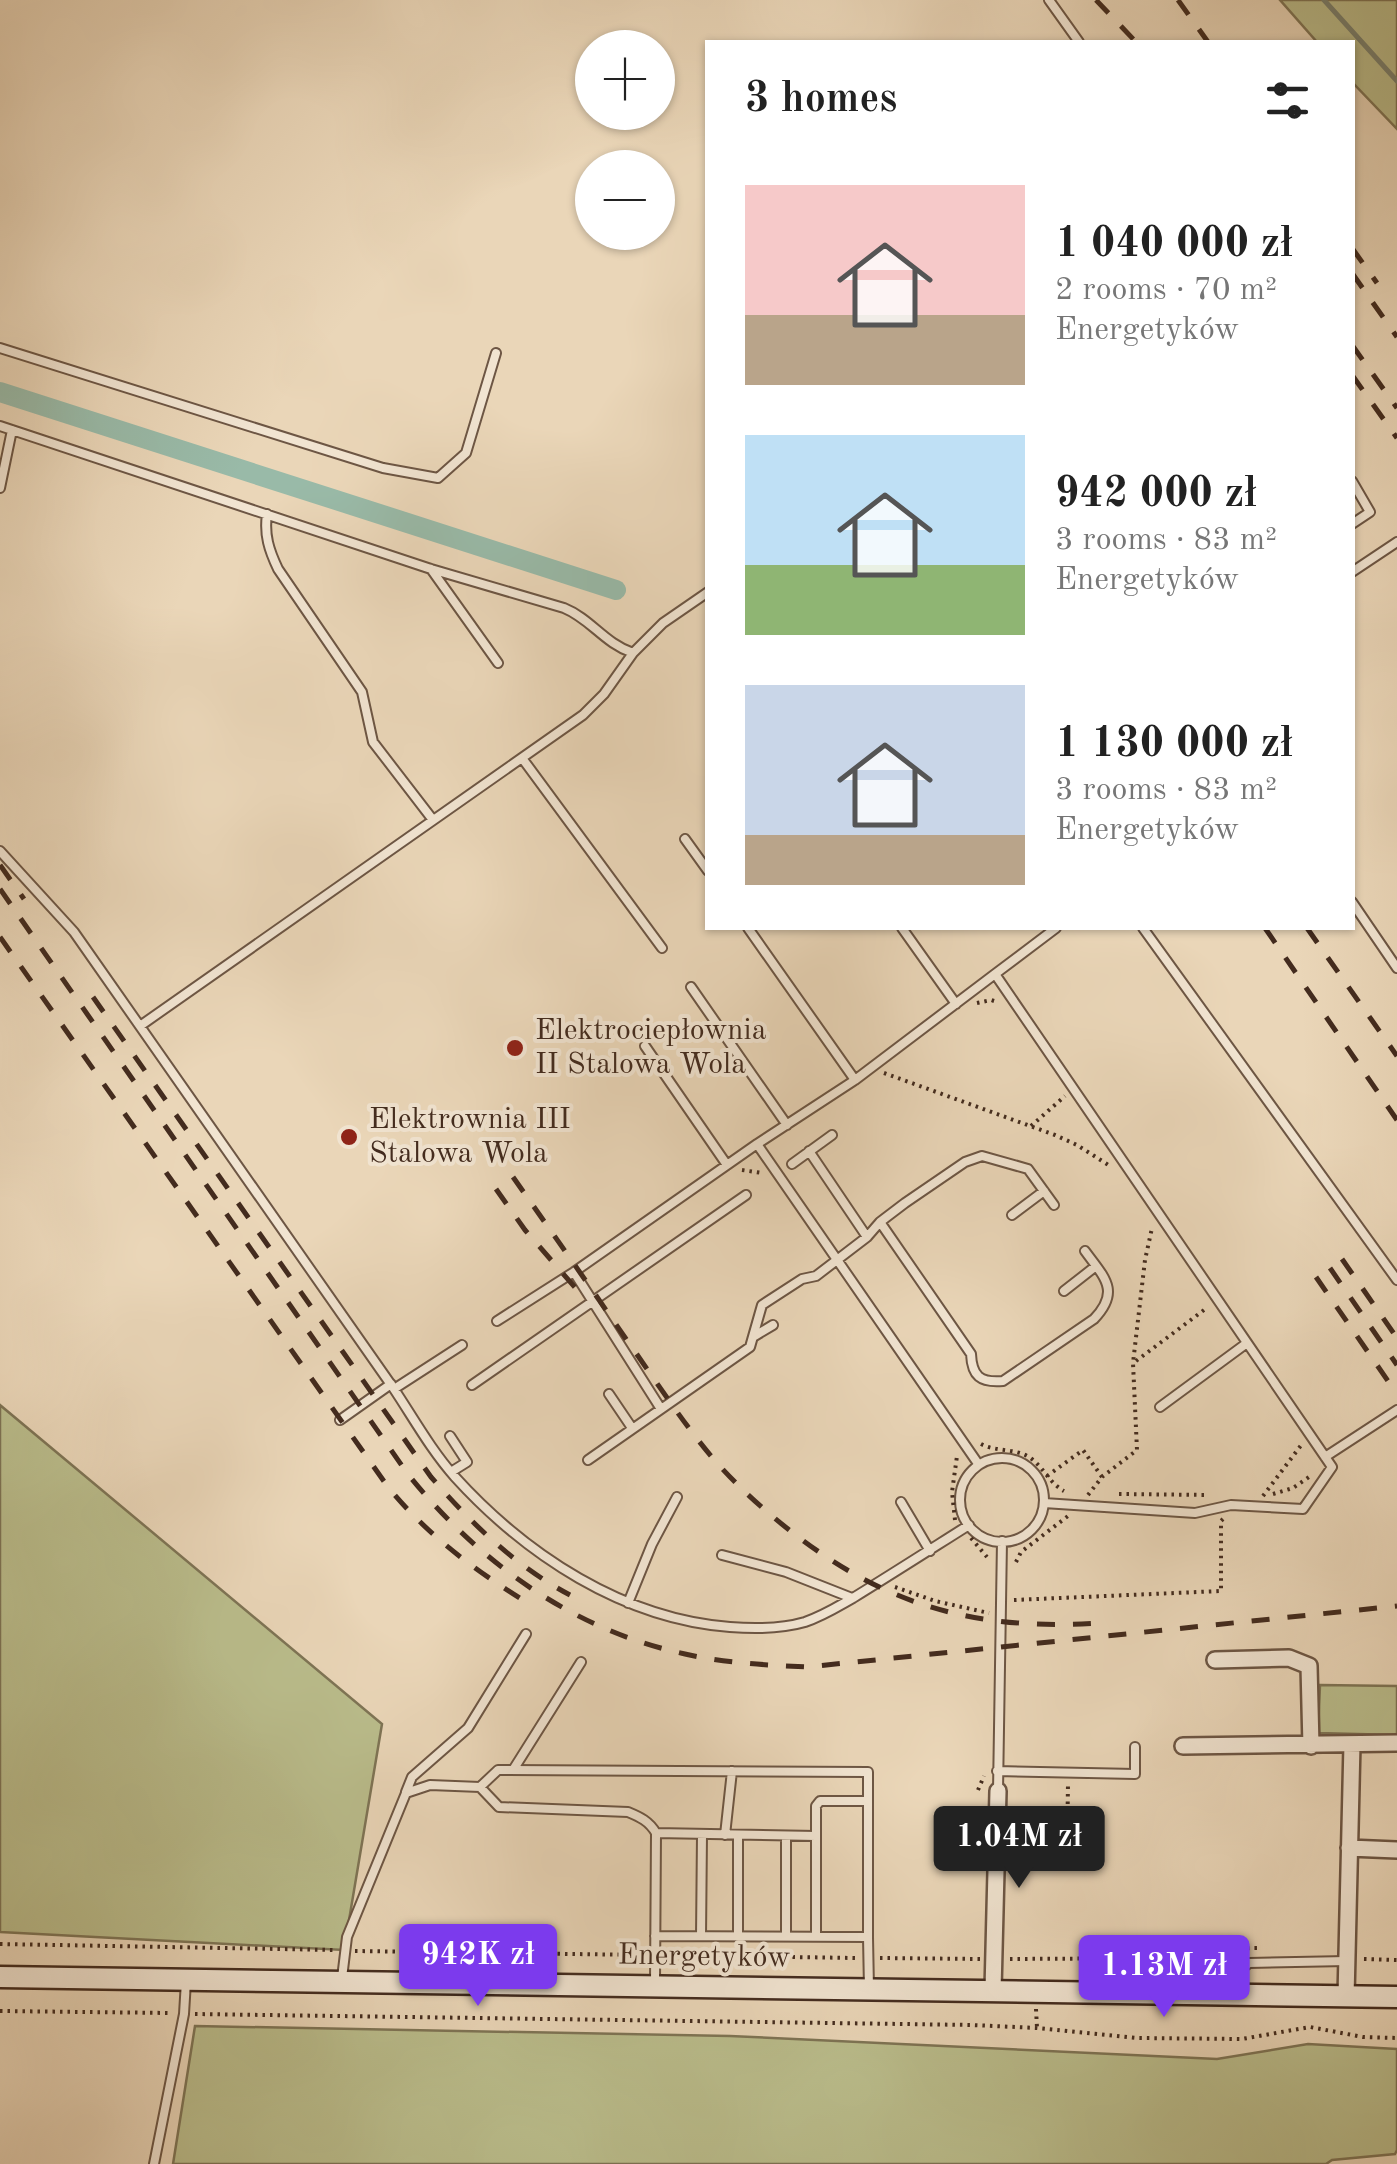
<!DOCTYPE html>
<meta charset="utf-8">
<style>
:root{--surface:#fff;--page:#f2f2f2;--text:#222;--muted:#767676;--accent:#7c3aed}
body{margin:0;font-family:"Old Standard TT",serif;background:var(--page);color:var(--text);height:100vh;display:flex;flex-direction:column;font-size:38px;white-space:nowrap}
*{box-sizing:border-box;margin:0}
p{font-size:32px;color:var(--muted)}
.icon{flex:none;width:55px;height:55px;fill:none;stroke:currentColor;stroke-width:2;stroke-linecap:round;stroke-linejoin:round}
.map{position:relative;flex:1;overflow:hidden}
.details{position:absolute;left:705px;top:40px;width:650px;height:890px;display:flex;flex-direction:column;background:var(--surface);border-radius:0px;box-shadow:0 2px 8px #0004}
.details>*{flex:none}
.controls{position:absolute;left:575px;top:30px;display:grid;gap:20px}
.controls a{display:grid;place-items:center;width:100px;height:100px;border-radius:50%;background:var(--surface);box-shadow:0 2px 8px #0004;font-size:50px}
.price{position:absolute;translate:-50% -85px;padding:0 22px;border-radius:10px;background:var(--accent);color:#fff;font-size:32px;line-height:65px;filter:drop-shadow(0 2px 5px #0008)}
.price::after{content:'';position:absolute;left:50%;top:60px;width:30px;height:22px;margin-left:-15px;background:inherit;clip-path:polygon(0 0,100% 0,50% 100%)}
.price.active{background:#222;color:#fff}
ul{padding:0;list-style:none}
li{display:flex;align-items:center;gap:30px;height:250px;padding:0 40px}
li span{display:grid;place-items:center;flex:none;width:280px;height:200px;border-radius:0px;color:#555}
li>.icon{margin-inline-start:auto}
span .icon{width:120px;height:120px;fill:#fffc;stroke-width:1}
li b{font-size:42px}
h2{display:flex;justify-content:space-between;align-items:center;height:120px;padding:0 40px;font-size:42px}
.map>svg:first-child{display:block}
.green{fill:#babd8c;stroke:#7e7455;stroke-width:2.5}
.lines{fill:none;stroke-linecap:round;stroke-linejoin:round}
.stream{stroke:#778171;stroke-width:5}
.canal{stroke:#99baa8;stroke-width:20}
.lane-casing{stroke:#6d5644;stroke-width:12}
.street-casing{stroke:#6d5644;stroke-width:20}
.secondary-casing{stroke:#432b1e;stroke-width:25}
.path{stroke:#432b1e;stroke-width:4;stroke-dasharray:2.5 5;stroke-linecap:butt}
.lane{stroke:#f1e4d1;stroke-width:8}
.street{stroke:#f1e4d1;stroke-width:15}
.secondary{stroke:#f1e4d1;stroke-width:20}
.rail{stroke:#432b1e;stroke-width:5;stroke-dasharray:18 18;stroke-linecap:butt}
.poi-dot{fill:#8f2418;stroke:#f1e4d1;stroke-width:4}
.labels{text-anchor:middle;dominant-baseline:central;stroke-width:8;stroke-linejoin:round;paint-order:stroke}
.poi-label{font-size:30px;fill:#432b1e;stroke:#f1e4d1;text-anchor:start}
.street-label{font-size:30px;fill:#432b1e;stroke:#f1e4d1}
</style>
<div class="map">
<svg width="1397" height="2164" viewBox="0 0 1397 2164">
<rect width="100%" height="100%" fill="#ead6b8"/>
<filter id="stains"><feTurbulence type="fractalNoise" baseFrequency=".002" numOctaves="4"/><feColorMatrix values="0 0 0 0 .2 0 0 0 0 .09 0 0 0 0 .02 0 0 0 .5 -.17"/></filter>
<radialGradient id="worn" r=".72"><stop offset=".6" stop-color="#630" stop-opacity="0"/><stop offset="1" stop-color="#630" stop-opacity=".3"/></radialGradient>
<path class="green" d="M 1280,0 L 1397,0 L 1397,129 L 1353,83 L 1352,42 L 1317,42 Z
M 0,1405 L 382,1724 L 344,1950 L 0,1932 Z
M 1320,1685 L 1397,1686 L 1397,1735 L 1318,1733 Z
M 195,2026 L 730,2036 L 1217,2059 L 1308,2044 L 1397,2049 L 1397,2150 L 1395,2154 L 1332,2160 L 1326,2164 L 173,2164 Z"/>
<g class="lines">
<path class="stream" d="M 1324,0 L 1397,81"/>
<path class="canal" d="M 0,392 L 616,590"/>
<defs>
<path id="lane" d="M 1049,0 L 1079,42
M 0,348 L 383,468 L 438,478 L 466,453 L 496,353
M 0,426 L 431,569 L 564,608 C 591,619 604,643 633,653
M 1352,481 L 1370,512 L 1352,524
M 0,488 L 12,430
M 267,514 C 264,535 269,550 278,569 L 362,692 L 373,742 L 433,820
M 431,569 L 498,663
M 1352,572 L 1397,542
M 522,758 L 662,948
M 685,839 L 708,871
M 0,851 L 74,932 L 394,1389 L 462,1345
M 1352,902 L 1397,968
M 748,928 L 855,1080
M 902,928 L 956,1004
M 1143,928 L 1397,1280
M 995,974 L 1056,928
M 691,987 L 787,1125
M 140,1026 L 583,715 L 604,694 L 633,653 L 663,623 L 708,592
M 645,1046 L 727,1165
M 809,1151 L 867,1237
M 792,1164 L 832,1135
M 1012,1215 L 1044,1191
M 880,1222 L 971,1354 C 972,1376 980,1383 1003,1381 L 1094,1319 C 1121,1291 1104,1277 1085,1251
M 574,1272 L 661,1409
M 1064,1291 L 1096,1266
M 497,1321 L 574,1272 L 757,1144
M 753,1337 L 773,1325
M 472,1385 L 746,1195
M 394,1389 C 414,1419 431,1450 455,1477 C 526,1555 623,1619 730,1627 C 755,1629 781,1629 805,1622 C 823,1616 837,1607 853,1598 C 892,1574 931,1549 969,1525
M 609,1394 L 632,1428
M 1160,1407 L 1247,1343
M 340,1420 L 391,1384
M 450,1436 L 467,1462 L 451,1472
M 1325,1457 L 1397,1410
M960 1500a42 42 0 1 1 84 0a42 42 0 1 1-84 0Z
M 588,1460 L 750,1347 L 762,1305 L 802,1279 L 816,1276 L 867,1237 L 880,1222 L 905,1203 L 965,1162 L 982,1156 L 1028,1169 L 1054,1205
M 979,1465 L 757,1144 L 855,1080 L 995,974 L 1332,1467 L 1303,1509 L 1231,1505 L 1195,1513 L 1044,1503
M 901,1502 L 930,1551
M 722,1555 L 786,1572 L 852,1598
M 628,1603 L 652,1544 L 677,1497
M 513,1770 L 581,1662
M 997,1771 L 1135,1774 L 1135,1747
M 480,1787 L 499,1807 L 628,1812 C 640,1817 649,1821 656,1833 L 655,1982
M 998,1791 L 1002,1541
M 406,1792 L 412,1777 L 468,1728 L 526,1634
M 656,1833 L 816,1836
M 725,1835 L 732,1771
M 738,1835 L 738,1936
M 655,1936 L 868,1937 L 869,1989
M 701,1936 L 702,1835
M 786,1936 L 786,1836
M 816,1936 L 816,1806 L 820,1801 L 868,1801
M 342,1978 L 347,1937 L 406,1793 L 430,1785 L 480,1787 L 498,1770 L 868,1772 L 868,1937
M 1225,1990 L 1235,1974 L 1249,1963 L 1347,1961
M 154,2164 L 184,2014 L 186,1981"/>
<path id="street" d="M 1215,1660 L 1289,1658 L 1309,1666 L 1311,1746
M 1183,1746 L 1397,1743
M 1349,1848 L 1397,1850
M 993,1990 L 998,1791
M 1346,1997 L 1352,1744"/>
<path id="secondary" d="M 0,1977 L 1397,1997"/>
</defs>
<use href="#lane" class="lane-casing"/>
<use href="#street" class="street-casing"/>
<use href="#secondary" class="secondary-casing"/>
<path class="path" d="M 977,1003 L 991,1000 L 997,1002
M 884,1073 L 1055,1135 L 1077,1145 L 1110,1166
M 1031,1126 L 1065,1096
M 742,1170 L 762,1173
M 1136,1361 L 1208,1307
M 981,1444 C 996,1452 1014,1448 1029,1457 C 1043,1466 1049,1483 1064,1491
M 1047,1476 L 1083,1450 L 1102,1477
M 1119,1494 L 1209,1495
M 1273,1494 L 1293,1488 L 1309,1477
M 1088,1495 L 1102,1477 L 1137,1450 L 1133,1363 L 1145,1260 L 1152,1228
M 1263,1496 L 1302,1444
M 955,1520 L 952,1492 L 957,1456
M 971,1538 L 987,1557
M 1016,1562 L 1021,1552 L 1068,1516
M 895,1587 L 935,1601 L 989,1613
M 1014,1600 L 1221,1591 L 1221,1521 L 1223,1519
M 978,1790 L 984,1776
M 1067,1849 L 1068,1784
M 0,1944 L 335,1950
M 355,1951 L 645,1955
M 665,1955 L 855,1958
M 880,1958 L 980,1959
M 1010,1959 L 1179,1958 L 1222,1969 C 1238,1952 1229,1948 1258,1948
M 1364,1959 L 1397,1960
M 1036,2009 L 1037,2028
M 0,2011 L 170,2013
M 195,2014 L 972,2025 L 1037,2028 L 1137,2038 L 1242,2039 L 1310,2027 L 1363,2037 L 1397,2038"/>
<use href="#lane" class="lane"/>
<use href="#street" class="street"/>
<use href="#secondary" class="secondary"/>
<path class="rail" d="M 1096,0 L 1136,42
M 1178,0 L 1208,42
M 1352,248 L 1377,283
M 1352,273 L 1397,337
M 1352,345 L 1397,408
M 1352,375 L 1397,438
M 0,865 L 24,899
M 0,889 L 407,1473 C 478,1562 573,1630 685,1654 C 725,1663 765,1665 807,1667 L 1397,1606
M 1265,928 L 1397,1120
M 1307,928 L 1397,1056
M 0,937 L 388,1487 C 428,1536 477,1572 531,1605
M 93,997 L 431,1477 C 471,1523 515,1566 570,1595
M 513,1177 C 551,1231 589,1285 626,1339 C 654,1378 680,1419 711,1456 C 734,1483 760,1507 788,1529 C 885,1606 976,1631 1099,1623
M 496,1189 L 525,1230 L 579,1292
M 1342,1259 L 1397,1338
M 1330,1268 L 1397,1365
M 1316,1277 L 1397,1394"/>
</g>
<g class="poi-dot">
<circle cx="515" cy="1048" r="10"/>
<circle cx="349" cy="1137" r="10"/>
</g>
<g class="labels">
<g class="poi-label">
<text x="535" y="1031">Elektrociepłownia<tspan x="535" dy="34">II Stalowa Wola</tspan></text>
<text x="369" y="1120">Elektrownia III<tspan x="369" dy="34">Stalowa Wola</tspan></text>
</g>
<g class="street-label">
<text transform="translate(704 1957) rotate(1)">Energetyków</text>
</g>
</g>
<rect width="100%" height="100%" filter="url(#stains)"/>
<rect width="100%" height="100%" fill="url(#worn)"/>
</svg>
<div class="controls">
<a>+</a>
<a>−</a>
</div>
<b class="price active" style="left:1019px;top:1891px">1.04M zł</b>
<b class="price" style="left:478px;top:2009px">942K zł</b>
<b class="price" style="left:1164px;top:2020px">1.13M zł</b>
<section class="details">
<h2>3 homes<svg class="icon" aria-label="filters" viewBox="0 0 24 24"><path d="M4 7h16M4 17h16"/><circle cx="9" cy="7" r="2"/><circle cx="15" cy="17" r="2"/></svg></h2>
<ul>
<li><span style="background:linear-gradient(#f6c9c9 65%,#b9a48a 0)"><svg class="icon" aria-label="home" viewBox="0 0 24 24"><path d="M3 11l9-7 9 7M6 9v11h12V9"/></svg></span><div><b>1 040 000 zł</b><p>2 rooms · 70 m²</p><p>Energetyków</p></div></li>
<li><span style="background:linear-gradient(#bfe0f5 65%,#8fb573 0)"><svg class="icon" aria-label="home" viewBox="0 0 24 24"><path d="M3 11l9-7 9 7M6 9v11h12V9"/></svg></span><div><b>942 000 zł</b><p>3 rooms · 83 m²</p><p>Energetyków</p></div></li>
<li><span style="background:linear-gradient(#c9d6e8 75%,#b9a48a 0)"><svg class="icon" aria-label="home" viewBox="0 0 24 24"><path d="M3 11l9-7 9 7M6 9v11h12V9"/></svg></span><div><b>1 130 000 zł</b><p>3 rooms · 83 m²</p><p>Energetyków</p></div></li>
</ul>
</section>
</div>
